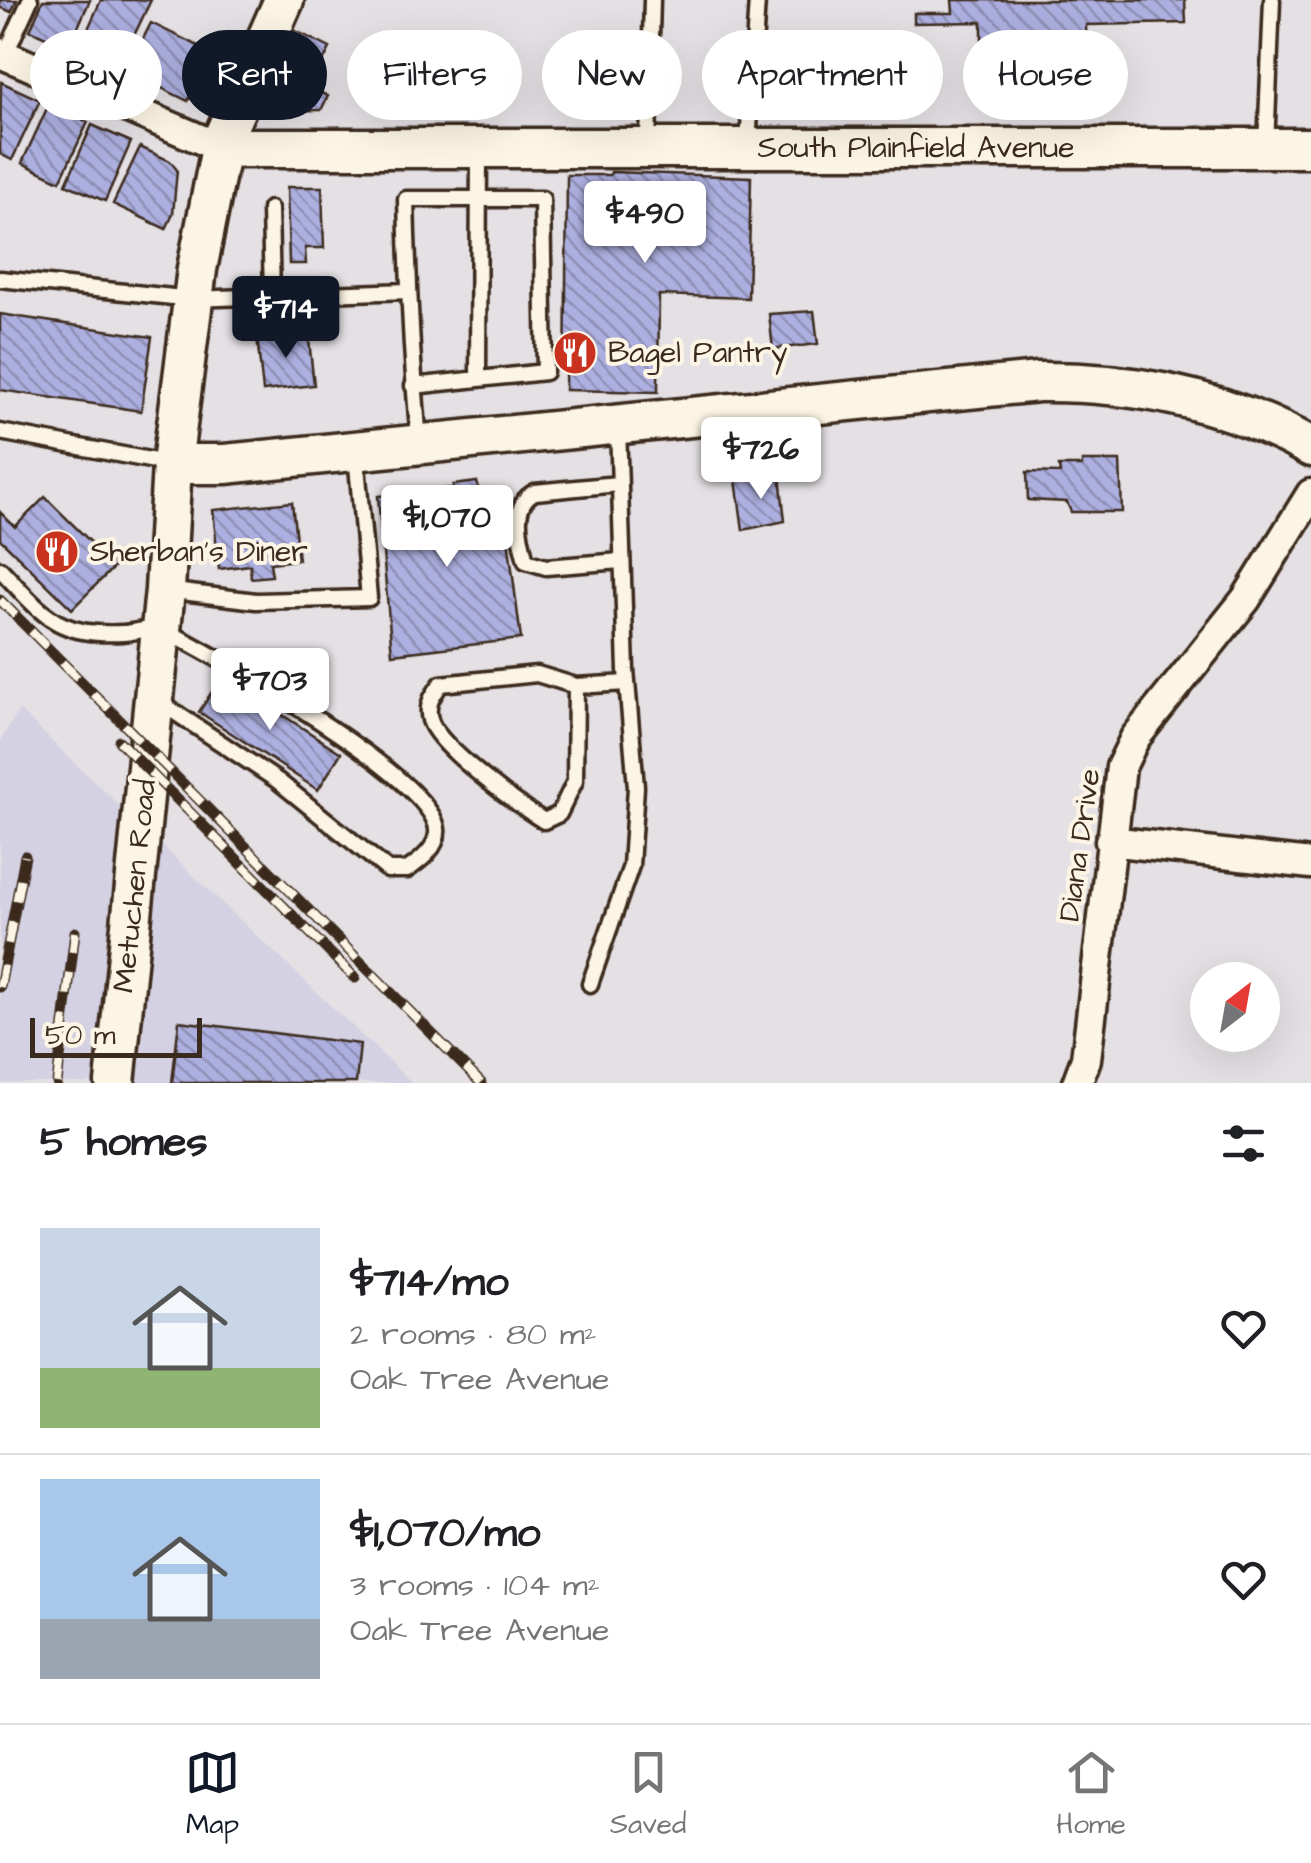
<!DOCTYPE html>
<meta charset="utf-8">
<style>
:root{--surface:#fff;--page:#f6f6f6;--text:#202124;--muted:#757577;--line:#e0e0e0;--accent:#111827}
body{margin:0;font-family:"Architects Daughter",sans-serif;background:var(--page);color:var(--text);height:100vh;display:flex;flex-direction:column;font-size:38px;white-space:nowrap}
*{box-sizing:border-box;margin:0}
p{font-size:32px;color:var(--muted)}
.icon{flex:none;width:55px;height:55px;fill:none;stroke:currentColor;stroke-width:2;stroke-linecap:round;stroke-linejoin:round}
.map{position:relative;height:1083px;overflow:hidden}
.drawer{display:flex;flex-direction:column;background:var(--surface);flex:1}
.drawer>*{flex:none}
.hud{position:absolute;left:30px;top:30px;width:1252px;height:90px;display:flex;gap:20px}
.needle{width:65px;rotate:31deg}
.controls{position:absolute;left:1190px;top:962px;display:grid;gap:20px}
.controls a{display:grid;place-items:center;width:90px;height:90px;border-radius:50%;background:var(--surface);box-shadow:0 10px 40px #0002;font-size:50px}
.scale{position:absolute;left:30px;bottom:25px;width:172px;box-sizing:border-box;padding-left:10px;border:5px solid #3b2a1e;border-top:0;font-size:28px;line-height:35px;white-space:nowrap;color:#3b2a1e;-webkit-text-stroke:8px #fcf5e5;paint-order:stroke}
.price{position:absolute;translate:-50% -85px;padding:0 22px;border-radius:10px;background:#fff;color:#222;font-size:32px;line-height:65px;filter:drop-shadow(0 2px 5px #0008)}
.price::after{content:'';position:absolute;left:50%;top:60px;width:30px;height:22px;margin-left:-15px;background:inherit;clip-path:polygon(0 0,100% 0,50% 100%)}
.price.current{background:var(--accent);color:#fff}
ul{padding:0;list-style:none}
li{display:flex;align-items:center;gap:30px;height:250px;padding:0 40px}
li+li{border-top:2px solid var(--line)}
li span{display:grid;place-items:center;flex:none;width:280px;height:200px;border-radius:0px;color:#555}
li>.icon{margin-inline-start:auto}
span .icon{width:120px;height:120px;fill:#fffc;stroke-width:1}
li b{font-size:42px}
h2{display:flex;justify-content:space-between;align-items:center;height:120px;padding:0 40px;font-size:42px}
.chip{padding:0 35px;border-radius:45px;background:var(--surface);box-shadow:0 10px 40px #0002;font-size:35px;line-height:90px}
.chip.current{background:var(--accent);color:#fff}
.dock{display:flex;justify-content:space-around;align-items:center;height:140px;border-top:2px solid var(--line);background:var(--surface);font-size:28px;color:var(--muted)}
.dock a{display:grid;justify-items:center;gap:5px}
.dock .current{color:var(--accent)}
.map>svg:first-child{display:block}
.built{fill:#d4d1e3}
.building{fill:url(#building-back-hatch);stroke:#3b2a1e;stroke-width:2.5}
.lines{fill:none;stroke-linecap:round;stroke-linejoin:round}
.lane-casing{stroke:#3b2a1e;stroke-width:21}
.street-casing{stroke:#3b2a1e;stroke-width:35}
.secondary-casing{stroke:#3b2a1e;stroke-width:45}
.lane{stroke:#fcf5e5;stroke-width:14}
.street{stroke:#fcf5e5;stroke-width:28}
.secondary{stroke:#fcf5e5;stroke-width:38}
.rail-casing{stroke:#3b2a1e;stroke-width:11}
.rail{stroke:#fcf5e5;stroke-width:8;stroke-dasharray:22;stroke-linecap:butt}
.labels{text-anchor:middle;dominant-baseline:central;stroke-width:8;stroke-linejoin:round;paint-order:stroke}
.street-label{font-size:30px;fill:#3b2a1e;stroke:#fcf5e5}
.poi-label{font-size:30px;fill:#3b2a1e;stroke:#fcf5e5;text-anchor:start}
</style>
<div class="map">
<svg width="1311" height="1083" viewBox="0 0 1311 1083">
<defs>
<pattern id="building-back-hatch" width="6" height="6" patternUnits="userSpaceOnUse" patternTransform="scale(2.5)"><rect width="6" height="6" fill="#adafe0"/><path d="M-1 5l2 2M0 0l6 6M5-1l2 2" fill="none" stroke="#8e8fb5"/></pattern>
</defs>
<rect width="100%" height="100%" fill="#e4e0e4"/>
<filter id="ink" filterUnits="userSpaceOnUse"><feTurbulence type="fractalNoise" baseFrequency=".01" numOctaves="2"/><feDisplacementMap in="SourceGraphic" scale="20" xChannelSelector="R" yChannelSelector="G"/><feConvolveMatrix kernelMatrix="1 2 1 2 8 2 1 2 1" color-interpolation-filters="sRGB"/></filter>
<g filter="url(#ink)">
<path class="built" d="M 19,710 L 412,1083 L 0,1083 L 0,741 Z"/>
<path class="building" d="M 0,0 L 17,0 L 11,12 L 0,7 Z
M 43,0 L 90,0 L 69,47 L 30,30 Z
M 101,0 L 151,0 L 119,67 L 79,49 Z
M 952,0 L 1185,0 L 1186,23 L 1086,25 L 1087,57 L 1026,58 L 1026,38 L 982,39 L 982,22 L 914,23 L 914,13 L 953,13 Z
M 151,23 L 221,57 L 204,91 L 195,86 L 188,101 L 127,71 Z
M 292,29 L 330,48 L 317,74 L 279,55 Z
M 454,33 L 476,33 L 477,80 L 411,81 L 410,44 L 439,44 L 439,49 L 455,48 Z
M 272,69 L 328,96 L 321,110 L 263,111 L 257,102 Z
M 1,82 L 40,100 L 12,160 L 0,154 Z
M 49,104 L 88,122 L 60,181 L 22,163 Z
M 92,125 L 131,142 L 105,201 L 66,184 Z
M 140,147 L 170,161 L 177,170 L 173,214 L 166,229 L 113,204 Z
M 611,172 L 751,177 L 748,298 L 659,295 L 658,392 L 565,390 L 567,175 L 610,175 Z
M 287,187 L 322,187 L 324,248 L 305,248 L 306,264 L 289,264 Z
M 814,311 L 818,344 L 773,349 L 769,314 Z
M 0,314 L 152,337 L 141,411 L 0,390 Z
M 308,331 L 314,385 L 263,391 L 257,337 Z
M 1082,461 L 1120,461 L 1122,512 L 1071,512 L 1067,502 L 1028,500 L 1027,472 L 1060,473 L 1059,466 L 1082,466 Z
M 780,476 L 785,521 L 743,530 L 736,480 Z
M 477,482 L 480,498 L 505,515 L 521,639 L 392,654 L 378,496 L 453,488 L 453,485 Z
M 45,497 L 115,566 L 72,609 L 0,539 L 0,512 L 15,527 Z
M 292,502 L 298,560 L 270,563 L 272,576 L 251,578 L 250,565 L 219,569 L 213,510 Z
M 222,676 L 341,753 L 318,790 L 199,712 Z
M 179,1021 L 360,1044 L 356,1083 L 172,1083 Z"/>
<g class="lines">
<defs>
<path id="lane" d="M 5,55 L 30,0
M 648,144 L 652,0
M 748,144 L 757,0
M 1266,147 L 1272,0
M 270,209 L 272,296
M 0,279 L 192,299 L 408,291
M 478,379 L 479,150
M 413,386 L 545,372 L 542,199 L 406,199 C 408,281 412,362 419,443
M 0,432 L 171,464
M 618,484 L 535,492 C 510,504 520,538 526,561 L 546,567 L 621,561
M 0,569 C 18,587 39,615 63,625 C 80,633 105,634 123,633 C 138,632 155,625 168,632 C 218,657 432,778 437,829 C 439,847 420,861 407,870 L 388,870 L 278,781 L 158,701
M 165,590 L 256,601 L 369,598 L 356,454
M 576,686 L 575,781 L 559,814 L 544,821 C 518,805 438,747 430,720 C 426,705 432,696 441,684 L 537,674 L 576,686 L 627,683
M 590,984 L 631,866 L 636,787 L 626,670 L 618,426"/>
<path id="street" d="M 0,53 L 221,148
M 1110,841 L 1311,864
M 1077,1083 L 1086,1059 L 1121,767 L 1135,738 L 1246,599 L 1311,494"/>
<path id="secondary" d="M 221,148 L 1311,148
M 172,464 L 225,464 L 1038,382 C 1133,381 1227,400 1311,447
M 115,1083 L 165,590 L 172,464 L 197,269 L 223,138 L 284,0"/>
</defs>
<use href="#lane" class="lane-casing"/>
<use href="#street" class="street-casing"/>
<use href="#secondary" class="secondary-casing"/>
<use href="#lane" class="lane"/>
<use href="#street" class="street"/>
<use href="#secondary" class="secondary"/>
<defs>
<path id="rail" d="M 0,600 L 481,1083
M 119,741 L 355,978
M 0,987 L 25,856
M 57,1083 L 75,932"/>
</defs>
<use href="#rail" class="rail-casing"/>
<use href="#rail" class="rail"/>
</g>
</g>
<defs>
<symbol id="restaurant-disc" viewBox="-11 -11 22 22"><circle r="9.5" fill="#c8321e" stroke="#fcf5e5"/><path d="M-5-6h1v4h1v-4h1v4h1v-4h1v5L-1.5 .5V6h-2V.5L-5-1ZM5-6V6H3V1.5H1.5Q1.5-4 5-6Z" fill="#fff"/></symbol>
</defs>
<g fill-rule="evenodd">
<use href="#restaurant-disc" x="550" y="328" width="50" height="50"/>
<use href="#restaurant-disc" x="32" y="527" width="50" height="50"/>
</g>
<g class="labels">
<g class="street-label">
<text x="916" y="148">South Plainfield Avenue</text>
<text transform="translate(1080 845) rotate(-82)">Diana Drive</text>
<text transform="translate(135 886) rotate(-84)">Metuchen Road</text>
</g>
<g class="poi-label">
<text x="608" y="353">Bagel Pantry</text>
<text x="90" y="552">Sherban's Diner</text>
</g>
</g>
</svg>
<div class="controls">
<a><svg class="needle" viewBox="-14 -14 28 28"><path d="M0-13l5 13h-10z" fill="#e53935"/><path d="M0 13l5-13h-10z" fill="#757577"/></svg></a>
</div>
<div class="scale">50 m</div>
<b class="price" style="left:645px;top:266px">$490</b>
<b class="price current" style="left:286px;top:361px">$714</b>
<b class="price" style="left:761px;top:502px">$726</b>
<b class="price" style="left:447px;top:570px">$1,070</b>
<b class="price" style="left:270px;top:733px">$703</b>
<div class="hud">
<a class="chip">Buy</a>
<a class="chip current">Rent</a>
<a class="chip">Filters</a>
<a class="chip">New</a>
<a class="chip">Apartment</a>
<a class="chip">House</a>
</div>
</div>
<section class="drawer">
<h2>5 homes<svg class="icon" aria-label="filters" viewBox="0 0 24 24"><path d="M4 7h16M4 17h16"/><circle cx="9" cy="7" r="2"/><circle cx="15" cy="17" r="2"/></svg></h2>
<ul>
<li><span style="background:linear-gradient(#c9d6e8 70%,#8fb573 0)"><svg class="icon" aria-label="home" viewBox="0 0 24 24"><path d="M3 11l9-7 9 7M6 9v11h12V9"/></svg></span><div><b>$714/mo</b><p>2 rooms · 80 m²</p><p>Oak Tree Avenue</p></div><svg class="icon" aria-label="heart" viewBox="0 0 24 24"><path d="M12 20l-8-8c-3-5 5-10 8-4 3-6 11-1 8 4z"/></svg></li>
<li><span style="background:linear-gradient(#a9c7e8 70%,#9aa5b1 0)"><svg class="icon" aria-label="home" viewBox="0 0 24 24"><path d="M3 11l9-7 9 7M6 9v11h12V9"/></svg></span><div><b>$1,070/mo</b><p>3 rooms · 104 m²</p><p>Oak Tree Avenue</p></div><svg class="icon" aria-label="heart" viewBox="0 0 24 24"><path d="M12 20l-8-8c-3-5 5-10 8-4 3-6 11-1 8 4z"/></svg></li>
</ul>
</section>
<nav class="dock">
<a class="current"><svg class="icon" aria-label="map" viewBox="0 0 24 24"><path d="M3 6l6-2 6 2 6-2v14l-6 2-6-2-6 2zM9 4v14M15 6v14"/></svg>Map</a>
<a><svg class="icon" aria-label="saved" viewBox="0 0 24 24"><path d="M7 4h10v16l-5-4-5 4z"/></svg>Saved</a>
<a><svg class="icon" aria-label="home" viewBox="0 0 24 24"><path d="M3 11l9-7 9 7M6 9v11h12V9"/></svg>Home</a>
</nav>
